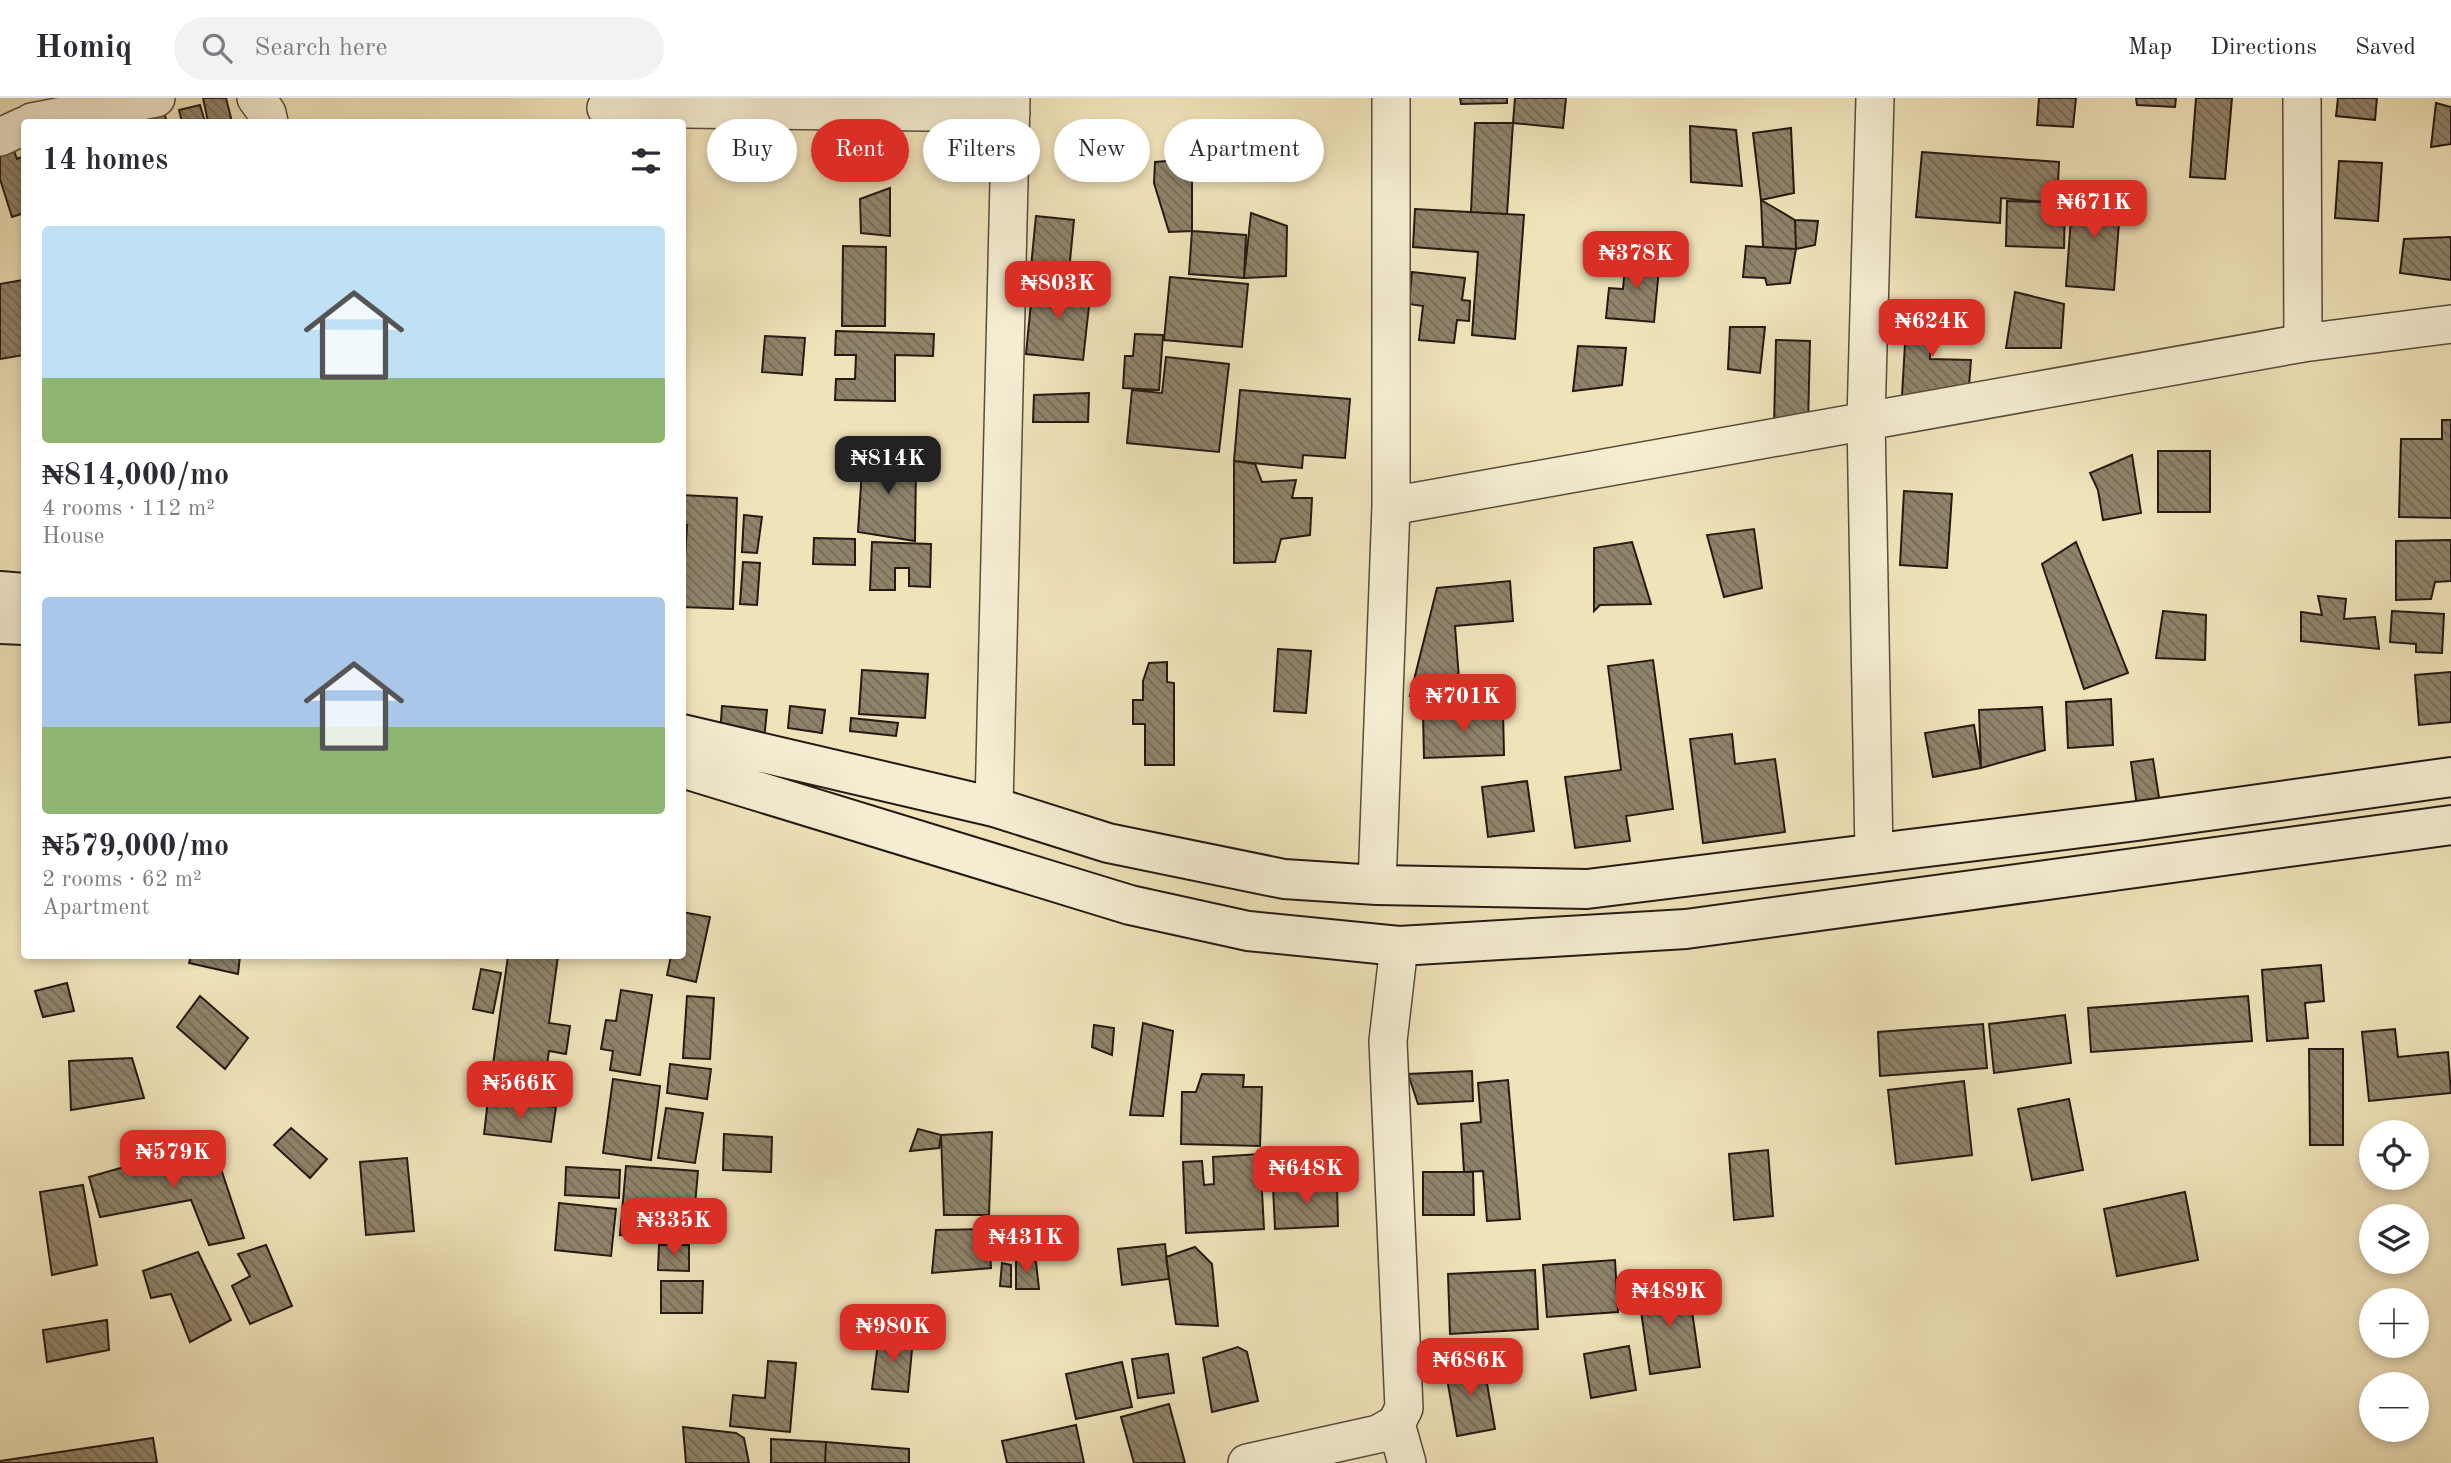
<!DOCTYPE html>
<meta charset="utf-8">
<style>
:root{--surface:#fff;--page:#f2f2f3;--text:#2b2b33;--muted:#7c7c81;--line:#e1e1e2;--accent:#d93025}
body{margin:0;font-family:"Old Standard TT",serif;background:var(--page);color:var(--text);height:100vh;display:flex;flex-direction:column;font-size:26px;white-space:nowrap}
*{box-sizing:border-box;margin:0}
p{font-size:23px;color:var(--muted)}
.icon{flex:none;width:38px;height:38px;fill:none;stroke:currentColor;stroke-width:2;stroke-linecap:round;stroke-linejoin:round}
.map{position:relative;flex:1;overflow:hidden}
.sheet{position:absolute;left:21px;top:21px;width:665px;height:840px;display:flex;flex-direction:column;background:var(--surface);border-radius:7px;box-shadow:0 4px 10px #0003}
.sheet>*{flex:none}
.guide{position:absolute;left:707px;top:21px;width:665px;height:63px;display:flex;gap:14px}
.buttons{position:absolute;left:2359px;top:1022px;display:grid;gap:14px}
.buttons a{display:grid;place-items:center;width:70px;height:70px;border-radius:50%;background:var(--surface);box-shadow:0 4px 10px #0003;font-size:35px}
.price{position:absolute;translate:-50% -60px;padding:0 16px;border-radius:14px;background:var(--accent);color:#fff;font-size:23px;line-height:46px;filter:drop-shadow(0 2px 4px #0008)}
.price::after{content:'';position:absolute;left:50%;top:42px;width:21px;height:16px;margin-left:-10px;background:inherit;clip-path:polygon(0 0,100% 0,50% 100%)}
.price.selected{background:#222;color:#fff}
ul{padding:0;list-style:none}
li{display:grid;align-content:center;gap:14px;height:371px;padding:0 21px}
li span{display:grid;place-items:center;height:217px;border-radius:7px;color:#555}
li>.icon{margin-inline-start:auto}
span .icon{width:126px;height:126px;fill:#fffc;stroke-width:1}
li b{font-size:30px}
h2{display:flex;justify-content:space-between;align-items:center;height:84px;padding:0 21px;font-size:30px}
.tag{padding:0 24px;border-radius:32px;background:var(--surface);box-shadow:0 4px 10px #0003;font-size:24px;line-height:63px}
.tag.selected{background:var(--accent);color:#fff}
header{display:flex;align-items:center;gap:42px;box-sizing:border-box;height:98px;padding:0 35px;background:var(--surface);border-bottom:2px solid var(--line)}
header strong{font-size:33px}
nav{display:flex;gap:38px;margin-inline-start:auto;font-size:24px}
.search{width:490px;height:63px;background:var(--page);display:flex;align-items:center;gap:18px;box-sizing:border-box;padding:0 24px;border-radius:38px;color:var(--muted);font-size:26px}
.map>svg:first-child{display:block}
.building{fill:url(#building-back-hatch);stroke:#251a13;stroke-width:2}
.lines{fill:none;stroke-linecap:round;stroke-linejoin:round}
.street-casing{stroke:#584c3d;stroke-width:40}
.secondary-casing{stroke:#251a13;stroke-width:42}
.street{stroke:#f5edd2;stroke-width:37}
.secondary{stroke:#f5edd2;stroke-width:38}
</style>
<header>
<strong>Homiq</strong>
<div class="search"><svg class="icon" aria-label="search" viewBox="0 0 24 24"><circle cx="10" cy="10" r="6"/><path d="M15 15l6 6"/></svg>Search here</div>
<nav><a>Map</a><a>Directions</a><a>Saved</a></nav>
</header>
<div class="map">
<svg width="2451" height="1365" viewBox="0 0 2451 1365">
<defs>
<pattern id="building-back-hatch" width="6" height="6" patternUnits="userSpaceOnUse" patternTransform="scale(1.75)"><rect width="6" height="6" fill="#8f836a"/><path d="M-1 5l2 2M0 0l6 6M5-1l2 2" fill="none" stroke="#756a56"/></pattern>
</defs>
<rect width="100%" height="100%" fill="#f0e3ba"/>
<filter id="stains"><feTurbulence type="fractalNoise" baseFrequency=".00286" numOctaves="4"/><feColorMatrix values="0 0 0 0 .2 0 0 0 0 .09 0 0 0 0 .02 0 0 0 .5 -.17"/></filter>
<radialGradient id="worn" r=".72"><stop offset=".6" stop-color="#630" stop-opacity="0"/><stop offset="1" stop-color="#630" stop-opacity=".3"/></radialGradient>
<path class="building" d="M 203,0 L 226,0 L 232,24 L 208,24 Z
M 1460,0 L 1507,0 L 1507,5 L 1461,6 Z
M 1515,0 L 1566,0 L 1563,30 L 1513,25 Z
M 2039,0 L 2076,0 L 2073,29 L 2037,27 Z
M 2136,0 L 2176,0 L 2175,9 L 2137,7 Z
M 2196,0 L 2232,0 L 2225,81 L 2190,79 Z
M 2338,0 L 2377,0 L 2375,22 L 2336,18 Z
M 2436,5 L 2451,9 L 2451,46 L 2431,49 Z
M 200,7 L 205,24 L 182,24 L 179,12 Z
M 164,15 L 167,24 L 131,24 Z
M 1475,25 L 1513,25 L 1507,116 L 1471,114 Z
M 1690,28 L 1736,32 L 1742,88 L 1691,84 Z
M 1791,30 L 1794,95 L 1761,102 L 1753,35 Z
M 10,41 L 17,61 L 24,58 L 24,115 L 12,119 L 0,81 L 0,44 Z
M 1922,54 L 2059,64 L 2057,105 L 2001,100 L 2000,125 L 1916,119 Z
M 1192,61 L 1192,133 L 1169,134 L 1154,85 L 1155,64 Z
M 2339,63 L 2382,65 L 2378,123 L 2335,120 Z
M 890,90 L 890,138 L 861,135 L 860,101 Z
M 2073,93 L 2121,97 L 2114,192 L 2066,188 Z
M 1761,102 L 1795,122 L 1796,151 L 1763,149 Z
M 2007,103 L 2065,105 L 2064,150 L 2006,148 Z
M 1415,111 L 1524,117 L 1515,241 L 1472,237 L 1478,154 L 1413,149 Z
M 1251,115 L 1287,128 L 1286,178 L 1244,180 Z
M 1036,118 L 1074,122 L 1068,183 L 1030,179 Z
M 1795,122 L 1818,123 L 1815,147 L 1796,151 Z
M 1192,133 L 1246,137 L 1244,180 L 1189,176 Z
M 2451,139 L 2451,182 L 2400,175 L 2404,141 Z
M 843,148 L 886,149 L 885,228 L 842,228 Z
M 1746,148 L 1796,151 L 1790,185 L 1767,187 L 1765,180 L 1743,179 Z
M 1626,157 L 1660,160 L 1654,224 L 1606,220 L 1609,190 L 1623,191 Z
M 1412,174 L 1465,180 L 1462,202 L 1470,203 L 1469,223 L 1457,222 L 1454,245 L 1419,242 L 1423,208 L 1409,206 Z
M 1170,179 L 1248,186 L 1242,249 L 1164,242 Z
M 23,182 L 24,257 L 0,261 L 0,186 Z
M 1033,184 L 1091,190 L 1083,262 L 1026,256 Z
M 2015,194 L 2064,206 L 2061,250 L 2006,250 Z
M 1907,211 L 1953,212 L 1952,233 L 1931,233 L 1930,261 L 1971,262 L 1968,301 L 1902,298 Z
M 1730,229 L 1765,229 L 1760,275 L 1728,271 Z
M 836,233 L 934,236 L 933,258 L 895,257 L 895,303 L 835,302 L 836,281 L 855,281 L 856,257 L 835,257 Z
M 1135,236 L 1163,237 L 1159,292 L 1123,290 L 1125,258 L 1133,258 Z
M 765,238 L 805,240 L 802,277 L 762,274 Z
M 1776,242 L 1810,243 L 1808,329 L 1774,328 Z
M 1578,248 L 1626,250 L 1622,287 L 1573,293 Z
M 1166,259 L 1229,266 L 1219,354 L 1127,345 L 1132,292 L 1162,295 Z
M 1240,292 L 1350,301 L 1345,360 L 1303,357 L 1302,370 L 1234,363 Z
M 1089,295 L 1088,324 L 1033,324 L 1034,297 Z
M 2442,322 L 2451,322 L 2451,420 L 2399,419 L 2401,341 L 2442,341 Z
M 2158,353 L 2210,353 L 2210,414 L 2158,414 Z
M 905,354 L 905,368 L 916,368 L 915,443 L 858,434 L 863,356 Z
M 2132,357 L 2141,415 L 2103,422 L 2098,392 L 2090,375 Z
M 1234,363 L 1255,366 L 1262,384 L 1296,382 L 1292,400 L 1312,400 L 1310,437 L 1281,441 L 1275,464 L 1234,465 Z
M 1904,393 L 1952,396 L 1947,470 L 1900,467 Z
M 682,397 L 737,400 L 733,511 L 682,509 L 687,427 L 682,427 Z
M 744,417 L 762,419 L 757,455 L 742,454 Z
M 1754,431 L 1762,490 L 1724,499 L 1707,437 Z
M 814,440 L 855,441 L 855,467 L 813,466 Z
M 2451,442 L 2451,483 L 2435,484 L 2431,501 L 2396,502 L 2396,443 Z
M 872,444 L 931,446 L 930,489 L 909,488 L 909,470 L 895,470 L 895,492 L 870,492 Z
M 1632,444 L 1651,506 L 1600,507 L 1594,513 L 1594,450 Z
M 2076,444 L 2128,575 L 2084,591 L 2042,466 Z
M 743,464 L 760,465 L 757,507 L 740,506 Z
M 1510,483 L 1513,523 L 1455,528 L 1460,594 L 1410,598 L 1437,490 Z
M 2318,498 L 2346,501 L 2344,521 L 2375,519 L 2379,551 L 2301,543 L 2301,514 L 2322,517 Z
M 2163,513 L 2206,517 L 2205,562 L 2156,560 Z
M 2392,513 L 2444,516 L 2442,555 L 2416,554 L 2416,546 L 2390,544 Z
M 1278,551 L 1311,553 L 1306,615 L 1274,613 Z
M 1653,562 L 1673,711 L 1626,718 L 1630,743 L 1575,750 L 1565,679 L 1621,672 L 1608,568 Z
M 1167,564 L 1167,584 L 1174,585 L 1174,667 L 1145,667 L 1145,626 L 1133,626 L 1133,602 L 1143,602 L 1143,583 L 1149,565 Z
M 862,572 L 928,576 L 925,620 L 859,616 Z
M 2451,574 L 2451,624 L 2419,627 L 2415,577 Z
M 2111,601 L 2113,647 L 2068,650 L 2066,604 Z
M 722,608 L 767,612 L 764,642 L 720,638 Z
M 790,608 L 825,612 L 822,635 L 788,630 Z
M 2042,609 L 2045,652 L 1981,670 L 1979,612 Z
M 1503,613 L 1504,657 L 1424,660 L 1423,615 Z
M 851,620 L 898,625 L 896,638 L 850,633 Z
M 1974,627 L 1981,670 L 1933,679 L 1925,635 Z
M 1732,636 L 1735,666 L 1775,661 L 1785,734 L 1703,745 L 1690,641 Z
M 2153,661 L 2160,706 L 2137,709 L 2131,664 Z
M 1527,683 L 1534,733 L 1488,739 L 1482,689 Z
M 682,814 L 710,819 L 696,884 L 667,877 L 671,858 L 682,858 Z
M 191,858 L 240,858 L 238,876 L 189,865 Z
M 508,858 L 558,858 L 549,925 L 570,928 L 566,956 L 549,953 L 544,988 L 491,981 Z
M 2321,867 L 2324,903 L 2305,905 L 2308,940 L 2267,943 L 2262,872 Z
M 481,871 L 501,875 L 493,915 L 473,911 Z
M 67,885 L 74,913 L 43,919 L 35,893 Z
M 621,892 L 652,897 L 640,977 L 610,972 L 613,953 L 601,951 L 606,922 L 616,923 Z
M 200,898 L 248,940 L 225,971 L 177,929 Z
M 687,898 L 714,900 L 710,961 L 683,960 Z
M 2248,898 L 2252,943 L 2091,954 L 2088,910 Z
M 2065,917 L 2071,965 L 1994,975 L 1989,926 Z
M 1143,925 L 1173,933 L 1163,1018 L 1130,1017 Z
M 1983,926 L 1987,970 L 1880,978 L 1878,934 Z
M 1094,927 L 1114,930 L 1112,957 L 1092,949 Z
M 2395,931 L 2398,959 L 2448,954 L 2451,995 L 2369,1003 L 2362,934 Z
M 2309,951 L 2343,951 L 2343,1047 L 2310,1047 Z
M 132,960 L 144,1000 L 71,1012 L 69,963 Z
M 670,966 L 711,971 L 707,1001 L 667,995 Z
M 1472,973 L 1473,1003 L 1418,1006 L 1408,976 Z
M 1202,976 L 1244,977 L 1243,989 L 1262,989 L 1260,1048 L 1181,1046 L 1182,994 L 1196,994 Z
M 613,981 L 660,988 L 651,1062 L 603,1055 Z
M 1508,982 L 1520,1121 L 1487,1123 L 1483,1073 L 1464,1074 L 1461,1026 L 1481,1024 L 1478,985 Z
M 1964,983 L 1972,1057 L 1896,1066 L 1888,992 Z
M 2069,1001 L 2083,1072 L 2032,1082 L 2018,1011 Z
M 488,1002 L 556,1009 L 551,1044 L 484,1036 Z
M 666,1010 L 703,1015 L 695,1065 L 658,1060 Z
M 291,1030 L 327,1061 L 310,1080 L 274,1047 Z
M 918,1031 L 941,1037 L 939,1050 L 910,1053 Z
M 992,1034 L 989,1117 L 944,1117 L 941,1037 Z
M 724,1036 L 772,1039 L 771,1074 L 723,1072 Z
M 212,1044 L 244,1140 L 209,1147 L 191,1102 L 100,1119 L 89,1079 Z
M 1768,1052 L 1773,1118 L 1734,1122 L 1729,1056 Z
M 1260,1056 L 1264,1131 L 1186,1135 L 1183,1064 L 1202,1063 L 1204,1087 L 1214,1086 L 1213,1059 Z
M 407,1060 L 414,1133 L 366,1137 L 360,1064 Z
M 626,1068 L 698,1073 L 693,1130 L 656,1127 L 652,1139 L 620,1137 Z
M 566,1069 L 620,1072 L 619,1100 L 565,1097 Z
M 1423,1074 L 1473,1074 L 1474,1117 L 1423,1117 Z
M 1337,1086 L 1338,1128 L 1275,1131 L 1273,1089 Z
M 83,1087 L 97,1167 L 52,1177 L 40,1094 Z
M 2185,1094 L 2198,1162 L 2117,1178 L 2104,1111 Z
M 559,1105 L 616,1111 L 611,1158 L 555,1152 Z
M 989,1131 L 991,1170 L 932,1175 L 936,1132 Z
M 1165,1146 L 1169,1181 L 1122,1187 L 1118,1151 Z
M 266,1147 L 292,1208 L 250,1226 L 232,1188 L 250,1178 L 238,1156 Z
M 659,1147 L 689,1147 L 689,1173 L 658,1172 Z
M 1195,1149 L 1212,1166 L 1218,1228 L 1176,1226 L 1166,1159 Z
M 198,1154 L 231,1222 L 190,1244 L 171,1196 L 151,1200 L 143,1173 Z
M 1016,1159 L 1036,1164 L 1039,1191 L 1016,1191 Z
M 1615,1162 L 1618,1214 L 1547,1219 L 1543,1167 Z
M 1002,1165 L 1011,1167 L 1011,1189 L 1000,1188 Z
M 1535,1172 L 1538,1231 L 1450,1236 L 1448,1176 Z
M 661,1183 L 703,1183 L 702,1215 L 661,1215 Z
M 1688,1185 L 1700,1269 L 1650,1276 L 1638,1192 Z
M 107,1222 L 109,1252 L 47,1264 L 43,1232 Z
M 879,1237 L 913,1241 L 908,1294 L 872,1291 Z
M 1629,1248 L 1636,1292 L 1591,1300 L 1584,1256 Z
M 1238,1249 L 1247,1254 L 1258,1303 L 1212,1314 L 1203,1260 Z
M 1168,1256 L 1174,1295 L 1138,1300 L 1132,1261 Z
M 768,1263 L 796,1265 L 790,1334 L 730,1328 L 733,1297 L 765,1300 Z
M 1483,1263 L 1495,1331 L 1457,1338 L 1445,1269 Z
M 1122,1264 L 1132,1309 L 1076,1321 L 1066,1276 Z
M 1169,1306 L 1185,1365 L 1134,1365 L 1121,1319 Z
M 1076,1327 L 1084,1365 L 1007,1365 L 1002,1343 Z
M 683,1329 L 736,1335 L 744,1340 L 749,1365 L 686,1365 Z
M 153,1340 L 157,1365 L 0,1365 L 0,1363 Z
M 771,1341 L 826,1344 L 825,1365 L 771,1365 Z
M 826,1344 L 909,1351 L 909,1365 L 825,1365 Z"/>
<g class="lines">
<defs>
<path id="street" d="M 256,0 L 267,15 L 269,24
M 2302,0 L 2303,245
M 606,10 L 1011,15
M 32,24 L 156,0
M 0,39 L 24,28
M 1391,408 L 2303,245 L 2451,226
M 994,709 L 1011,0
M 1874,756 L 1866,321 L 1875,0
M 1377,787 L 1391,408 L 1391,0
M 1396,1326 L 1407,1365
M 1247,1365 L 1378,1336 L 1396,1326 L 1404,1310 L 1388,943 L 1399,848"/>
<path id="secondary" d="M 0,493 L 24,495
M 0,526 L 24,527
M 682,636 L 994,709 L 1108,745 L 1284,781 L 1377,787 L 1587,791 L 2137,723 L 2451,679
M 682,670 L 1130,807 L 1248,833 L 1399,848 L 1686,831 L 2451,727"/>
</defs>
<use href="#street" class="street-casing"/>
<use href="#secondary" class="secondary-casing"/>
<use href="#street" class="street"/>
<use href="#secondary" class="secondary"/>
</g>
<rect width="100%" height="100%" filter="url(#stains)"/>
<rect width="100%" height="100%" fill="url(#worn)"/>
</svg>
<div class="buttons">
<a><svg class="icon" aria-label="locate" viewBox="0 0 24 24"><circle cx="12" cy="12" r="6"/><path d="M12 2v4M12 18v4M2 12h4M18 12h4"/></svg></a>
<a><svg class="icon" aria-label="layers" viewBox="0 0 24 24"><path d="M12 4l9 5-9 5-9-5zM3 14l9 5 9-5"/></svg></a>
<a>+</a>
<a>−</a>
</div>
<b class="price" style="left:2094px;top:142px">₦671K</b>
<b class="price" style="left:1636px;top:193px">₦378K</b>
<b class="price" style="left:1058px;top:223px">₦803K</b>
<b class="price" style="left:1932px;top:261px">₦624K</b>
<b class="price selected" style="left:888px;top:398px">₦814K</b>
<b class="price" style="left:1463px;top:636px">₦701K</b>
<b class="price" style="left:520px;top:1023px">₦566K</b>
<b class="price" style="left:173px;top:1092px">₦579K</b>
<b class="price" style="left:1306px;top:1108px">₦648K</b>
<b class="price" style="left:674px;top:1160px">₦335K</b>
<b class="price" style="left:1026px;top:1177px">₦431K</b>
<b class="price" style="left:1669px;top:1231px">₦489K</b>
<b class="price" style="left:893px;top:1266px">₦980K</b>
<b class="price" style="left:1470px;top:1300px">₦686K</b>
<div class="guide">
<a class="tag">Buy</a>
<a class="tag selected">Rent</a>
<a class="tag">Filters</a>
<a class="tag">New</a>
<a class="tag">Apartment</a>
</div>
<section class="sheet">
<h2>14 homes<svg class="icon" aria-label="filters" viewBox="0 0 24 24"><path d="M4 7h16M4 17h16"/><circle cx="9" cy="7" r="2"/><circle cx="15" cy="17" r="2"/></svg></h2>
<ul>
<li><span style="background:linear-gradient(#bfe0f5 70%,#8fb573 0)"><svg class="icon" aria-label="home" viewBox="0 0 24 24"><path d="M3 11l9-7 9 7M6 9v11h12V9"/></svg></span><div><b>₦814,000/mo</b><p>4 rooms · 112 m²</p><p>House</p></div></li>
<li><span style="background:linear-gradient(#a9c7e8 60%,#8fb573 0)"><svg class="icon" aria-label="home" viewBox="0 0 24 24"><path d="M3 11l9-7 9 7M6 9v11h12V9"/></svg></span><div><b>₦579,000/mo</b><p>2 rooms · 62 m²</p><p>Apartment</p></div></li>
</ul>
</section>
</div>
